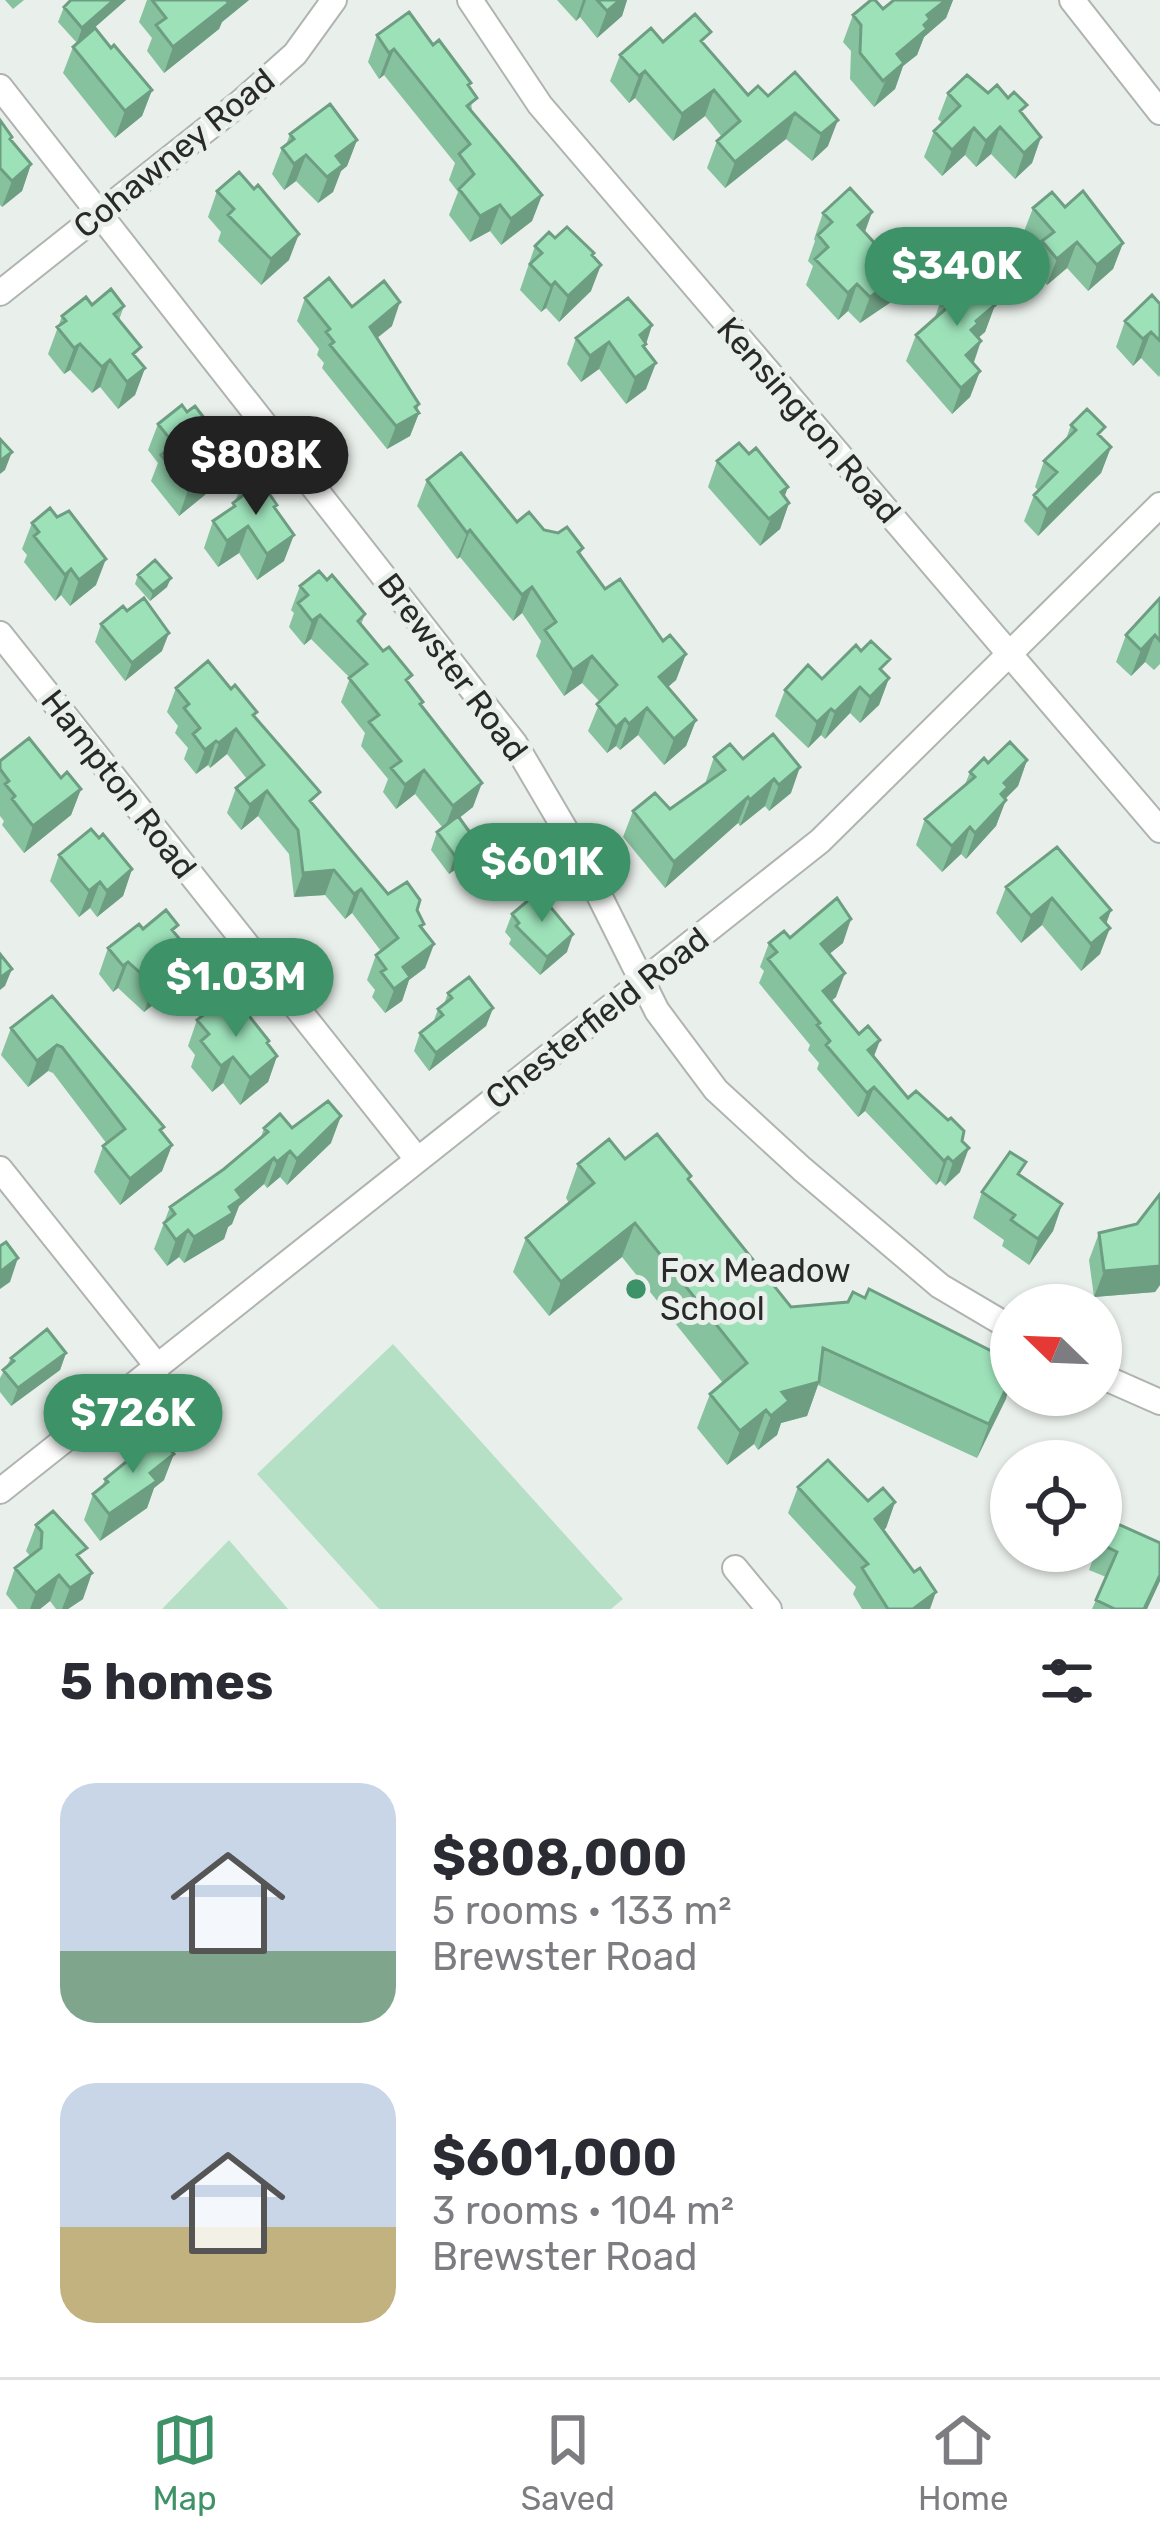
<!DOCTYPE html>
<meta charset="utf-8">
<style>
:root{--surface:#fff;--page:#f2f2f3;--text:#2b2b33;--muted:#7c7c81;--line:#e1e1e2;--accent:#3d9367}
body{margin:0;font-family:Rubik,sans-serif;background:var(--page);color:var(--text);height:100vh;display:flex;flex-direction:column;font-size:45px;white-space:nowrap}
*{box-sizing:border-box;margin:0}
p{font-size:39px;color:var(--muted)}
.icon{flex:none;width:66px;height:66px;fill:none;stroke:currentColor;stroke-width:2;stroke-linecap:round;stroke-linejoin:round}
.map{position:relative;height:1609px;overflow:hidden}
.panel{display:flex;flex-direction:column;background:var(--surface);flex:1}
.panel>*{flex:none}
.needle{width:78px;rotate:293deg}
.tools{position:absolute;left:990px;top:1284px;display:grid;gap:24px}
.tools a{display:grid;place-items:center;width:132px;height:132px;border-radius:50%;background:var(--surface);box-shadow:0 3px 9px #0004;font-size:60px}
.price{position:absolute;translate:-50% -102px;padding:0 27px;border-radius:42px;background:var(--accent);color:#fff;font-size:39px;line-height:78px;filter:drop-shadow(0 3px 6px #0008)}
.price::after{content:'';position:absolute;left:50%;top:72px;width:36px;height:27px;margin-left:-18px;background:inherit;clip-path:polygon(0 0,100% 0,50% 100%)}
.price.active{background:#222;color:#fff}
ul{padding:0;list-style:none}
li{display:flex;align-items:center;gap:36px;height:300px;padding:0 60px}
li span{display:grid;place-items:center;flex:none;width:336px;height:240px;border-radius:36px;color:#555}
li>.icon{margin-inline-start:auto}
span .icon{width:144px;height:144px;fill:#fffc;stroke-width:1}
li b{font-size:51px}
h2{display:flex;justify-content:space-between;align-items:center;height:144px;padding:0 60px;font-size:51px}
.tab-bar{display:flex;justify-content:space-around;align-items:center;height:168px;border-top:3px solid var(--line);background:var(--surface);font-size:33px;color:var(--muted)}
.tab-bar a{display:grid;justify-items:center;gap:6px}
.tab-bar .active{color:var(--accent)}
.map>svg:first-child{display:block}
.green{fill:#b5e0c6}
.lines{fill:none;stroke-linecap:round;stroke-linejoin:round}
.street-casing{stroke:#b0b4b1;stroke-width:28}
.street{stroke:#fff;stroke-width:24}
.wall{fill:#87c29f}
.shaded-wall{fill:#6e9e82}
.building{fill:#9de1b9;stroke:#6e9e82;stroke-width:3}
.poi-dot{fill:#3d9367;stroke:#e9efeb;stroke-width:4.5}
.labels{text-anchor:middle;dominant-baseline:central;stroke-width:10;stroke-linejoin:round;paint-order:stroke}
.street-label{font-size:33px;fill:#282928;stroke:#e9efeb}
.poi-label{font-size:33px;fill:#282928;stroke:#e9efeb;text-anchor:start}
</style>
<div class="map">
<svg width="1160" height="1609" viewBox="0 0 1160 1609">
<rect width="100%" height="100%" fill="#e9efeb"/>
<path class="green" d="M 393,1344 L 623,1599 L 611,1609 L 379,1609 L 257,1474 Z
M 229,1540 L 288,1609 L 162,1609 Z"/>
<g class="lines">
<defs>
<path id="street" d="M 470,0 L 540,105 L 1160,830
M 1072,0 L 1160,112
M 0,87 L 515,744 L 572,841 L 657,1011 L 716,1090 L 802,1169 L 940,1286 L 1011,1328
M 0,293 L 241,102 L 295,54 L 334,0
M 0,634 L 417,1159
M 0,1169 L 158,1367
M 1101,1376 L 1160,1402
M 0,1491 L 820,841 L 1160,505
M 735,1568 L 769,1609"/>
</defs>
<use href="#street" class="street-casing"/>
<use href="#street" class="street"/>
</g>
<path class="wall" d="M 5,0 L 24,0 L 13,9 Z
M 71,0 L 126,0 L 77,43 L 58,22 L 64,7 Z
M 147,0 L 249,0 L 222,22 L 219,29 L 164,73 L 147,51 L 152,38 L 139,22 Z
M 557,0 L 627,0 L 622,16 L 597,38 L 580,17 L 576,21 Z
M 894,0 L 953,0 L 946,18 L 924,37 L 917,55 L 903,66 L 895,89 L 874,107 L 850,79 L 851,51 L 843,42 L 853,15 L 883,9 Z
M 377,35 L 433,45 L 470,87 L 472,112 L 542,195 L 532,221 L 501,245 L 490,231 L 470,242 L 449,215 L 458,192 L 449,180 L 455,163 L 384,75 L 379,79 L 368,62 Z
M 663,42 L 706,47 L 748,95 L 768,96 L 795,72 L 828,146 L 812,161 L 786,139 L 725,188 L 707,168 L 717,141 L 722,137 L 705,116 L 673,141 L 635,98 L 629,103 L 610,81 L 620,55 Z
M 73,47 L 111,48 L 152,90 L 142,116 L 115,138 L 63,73 Z
M 948,93 L 988,93 L 1023,115 L 1041,137 L 1032,163 L 1015,179 L 991,154 L 976,167 L 965,155 L 942,176 L 924,157 L 934,131 L 942,123 L 938,119 Z
M 0,120 L 11,140 L 31,164 L 22,191 L 2,207 L 0,205 Z
M 290,134 L 357,140 L 347,166 L 341,171 L 333,192 L 318,203 L 296,181 L 284,190 L 272,174 L 282,148 L 286,145 Z
M 217,191 L 289,260 L 261,285 L 218,241 L 221,232 L 208,217 Z
M 1065,207 L 1123,243 L 1113,269 L 1088,291 L 1067,268 L 1047,285 L 1033,268 L 1038,251 L 1023,234 L 1033,208 Z
M 872,212 L 865,232 L 894,300 L 860,323 L 848,311 L 838,320 L 806,285 L 813,266 L 808,261 L 815,241 L 814,239 L 823,213 Z
M 555,238 L 594,253 L 591,291 L 559,322 L 546,308 L 541,312 L 520,290 L 535,246 Z
M 942,297 L 995,305 L 985,332 L 978,338 L 973,363 L 980,371 L 970,397 L 952,414 L 906,361 L 916,335 L 934,320 Z
M 305,298 L 352,307 L 392,326 L 377,338 L 419,413 L 410,436 L 387,449 L 322,368 L 324,363 L 317,355 L 319,349 L 297,321 Z
M 1160,304 L 1160,375 L 1159,377 L 1141,358 L 1133,366 L 1116,347 L 1125,321 Z
M 92,305 L 124,306 L 119,320 L 137,359 L 145,368 L 135,395 L 118,409 L 100,387 L 92,393 L 70,370 L 64,374 L 48,354 L 62,316 Z
M 652,325 L 645,348 L 646,389 L 626,404 L 599,369 L 581,382 L 567,364 L 576,338 Z
M 187,412 L 208,423 L 206,430 L 217,485 L 179,516 L 151,481 L 158,463 L 148,450 L 158,424 Z
M 1071,425 L 1101,437 L 1111,447 L 1101,473 L 1038,536 L 1024,521 L 1034,495 L 1038,490 L 1035,487 L 1044,461 L 1066,439 Z
M 749,454 L 789,503 L 780,529 L 760,546 L 708,487 L 717,461 Z
M 427,480 L 517,522 L 544,530 L 583,548 L 580,555 L 605,589 L 663,641 L 686,654 L 676,680 L 668,687 L 696,720 L 686,746 L 664,765 L 638,735 L 620,750 L 616,746 L 607,753 L 588,731 L 600,702 L 582,683 L 564,696 L 536,656 L 541,641 L 522,613 L 513,621 L 460,557 L 457,559 L 417,506 Z
M 241,488 L 276,509 L 284,561 L 257,580 L 239,553 L 218,567 L 204,548 L 213,521 L 231,509 Z
M 32,523 L 96,585 L 70,606 L 61,595 L 55,601 L 24,562 L 27,555 L 22,549 Z
M 138,575 L 167,587 L 150,601 L 135,584 Z
M 327,580 L 365,614 L 361,625 L 423,702 L 422,706 L 473,807 L 459,818 L 470,859 L 449,874 L 431,850 L 437,832 L 443,828 L 415,794 L 396,809 L 383,792 L 388,779 L 361,746 L 365,733 L 341,702 L 350,678 L 311,639 L 304,645 L 289,627 L 294,613 L 291,610 L 300,586 Z
M 1160,598 L 1160,664 L 1154,670 L 1145,662 L 1131,676 L 1116,662 L 1126,635 Z
M 127,611 L 162,651 L 125,681 L 95,642 L 101,624 Z
M 885,674 L 889,678 L 879,705 L 860,723 L 850,713 L 825,739 L 821,735 L 808,748 L 775,716 L 785,690 L 822,679 Z
M 176,688 L 255,717 L 315,807 L 388,894 L 417,910 L 424,924 L 422,929 L 434,944 L 425,968 L 409,980 L 402,1001 L 385,1013 L 372,997 L 375,990 L 367,980 L 376,955 L 381,951 L 352,913 L 345,919 L 325,895 L 294,897 L 289,854 L 258,816 L 241,830 L 227,813 L 236,788 L 247,779 L 227,754 L 210,768 L 208,765 L 196,774 L 184,759 L 188,748 L 175,733 L 178,726 L 167,712 Z
M 773,734 L 791,793 L 769,811 L 765,806 L 740,826 L 738,823 L 665,888 L 623,837 L 633,811 L 670,809 L 705,784 L 714,757 L 743,759 Z
M 1027,760 L 1018,786 L 1005,799 L 996,826 L 966,859 L 961,854 L 942,872 L 916,845 L 925,819 L 964,787 L 970,772 L 988,763 Z
M 0,761 L 61,778 L 81,789 L 71,815 L 24,853 L 2,825 L 4,821 L 0,816 Z
M 99,838 L 132,869 L 123,896 L 97,917 L 90,908 L 79,917 L 50,881 L 59,855 Z
M 1006,887 L 1111,910 L 1106,924 L 1100,954 L 1081,971 L 1042,925 L 1021,943 L 996,913 Z
M 512,914 L 567,952 L 540,975 L 509,944 L 511,939 L 505,932 Z
M 143,929 L 175,933 L 183,981 L 144,1012 L 118,988 L 113,992 L 99,974 L 108,948 Z
M 790,938 L 843,943 L 829,954 L 836,997 L 831,1001 L 859,1034 L 880,1040 L 874,1056 L 908,1098 L 960,1172 L 945,1186 L 940,1181 L 936,1185 L 865,1111 L 858,1117 L 817,1069 L 819,1063 L 808,1050 L 810,1045 L 759,983 L 764,971 L 760,967 L 769,943 Z
M 448,993 L 493,1008 L 486,1026 L 429,1071 L 414,1051 L 420,1033 L 433,1023 L 438,1009 L 444,1004 Z
M 52,996 L 172,1145 L 162,1171 L 120,1205 L 94,1172 L 103,1146 L 107,1144 L 53,1073 L 48,1071 L 28,1087 L 1,1055 L 11,1028 Z
M 228,1019 L 269,1041 L 268,1044 L 277,1056 L 268,1082 L 240,1105 L 223,1083 L 212,1092 L 191,1067 L 195,1055 L 188,1046 L 197,1020 Z
M 264,1128 L 292,1128 L 331,1143 L 287,1185 L 280,1177 L 267,1188 L 264,1184 L 239,1206 L 232,1224 L 228,1227 L 224,1239 L 184,1263 L 179,1257 L 167,1266 L 154,1249 L 170,1207 L 224,1169 L 261,1137 Z
M 625,1159 L 691,1176 L 689,1181 L 791,1307 L 1011,1361 L 1011,1385 L 977,1458 L 818,1385 L 807,1416 L 781,1423 L 777,1435 L 758,1450 L 754,1444 L 727,1465 L 697,1428 L 710,1394 L 723,1383 L 622,1257 L 549,1316 L 513,1272 L 526,1238 L 569,1203 L 566,1198 L 578,1164 Z
M 1021,1176 L 1062,1204 L 1053,1231 L 1029,1265 L 1002,1246 L 1004,1240 L 973,1218 L 982,1192 Z
M 1160,1194 L 1160,1285 L 1155,1292 L 1094,1297 L 1089,1260 L 1099,1233 L 1137,1224 Z
M 66,1353 L 60,1370 L 11,1406 L 0,1392 L 0,1378 L 11,1358 Z
M 105,1479 L 164,1480 L 154,1488 L 147,1508 L 100,1541 L 84,1520 L 93,1494 L 102,1487 Z
M 798,1487 L 868,1501 L 895,1502 L 886,1528 L 883,1530 L 930,1609 L 862,1609 L 853,1594 L 856,1587 L 788,1513 Z
M 36,1525 L 82,1561 L 83,1599 L 68,1609 L 56,1609 L 50,1601 L 40,1609 L 18,1609 L 6,1594 L 15,1568 L 30,1556 L 26,1551 Z
M 1101,1538 L 1160,1543 L 1160,1581 L 1147,1609 L 1092,1609 L 1106,1577 L 1089,1570 L 1096,1551 L 1101,1551 Z"/>
<path class="shaded-wall" d="M 114,0 L 126,0 L 77,43 L 82,28 Z
M 226,0 L 249,0 L 222,22 L 219,29 L 164,73 L 173,47 Z
M 583,0 L 586,0 L 580,17 L 576,21 Z
M 620,0 L 627,0 L 622,16 L 597,38 L 607,11 Z
M 946,0 L 953,0 L 946,18 L 924,37 L 917,55 L 903,66 L 895,89 L 874,107 L 897,54 L 927,15 Z
M 394,49 L 384,75 L 379,79 L 389,53 Z
M 645,71 L 635,98 L 629,103 L 639,76 Z
M 152,90 L 142,116 L 115,138 L 125,111 Z
M 714,90 L 705,116 L 673,141 L 682,114 Z
M 795,113 L 786,139 L 725,188 L 735,162 Z
M 838,120 L 828,146 L 812,161 L 821,134 Z
M 1000,127 L 991,154 L 976,167 L 986,141 Z
M 974,128 L 965,155 L 942,176 L 952,150 Z
M 1041,137 L 1032,163 L 1015,179 L 1024,153 Z
M 357,140 L 347,166 L 341,171 L 333,192 L 318,203 L 336,156 Z
M 306,155 L 296,181 L 284,190 L 294,164 Z
M 31,164 L 22,191 L 2,207 L 12,181 Z
M 542,195 L 532,221 L 501,245 L 511,219 Z
M 500,205 L 490,231 L 470,242 L 480,216 Z
M 872,212 L 862,239 L 858,225 Z
M 299,234 L 289,260 L 261,285 L 271,259 Z
M 1077,242 L 1067,268 L 1047,285 L 1057,259 Z
M 1123,243 L 1113,269 L 1088,291 L 1097,265 Z
M 601,265 L 591,291 L 559,322 L 568,296 Z
M 903,274 L 894,300 L 860,323 L 870,297 Z
M 555,282 L 546,308 L 541,312 L 551,286 Z
M 857,284 L 848,311 L 838,320 L 848,293 Z
M 400,302 L 392,326 L 362,350 L 370,327 Z
M 995,305 L 985,332 L 971,344 L 971,330 L 976,321 Z
M 652,325 L 637,370 L 640,335 Z
M 1151,332 L 1141,358 L 1133,366 L 1143,339 Z
M 981,341 L 972,368 L 966,355 Z
M 609,342 L 599,369 L 581,382 L 590,356 Z
M 80,344 L 70,370 L 64,374 L 74,348 Z
M 110,360 L 100,387 L 92,393 L 102,367 Z
M 656,363 L 646,389 L 626,404 L 635,378 Z
M 145,368 L 135,395 L 118,409 L 127,382 Z
M 980,371 L 970,397 L 952,414 L 961,388 Z
M 419,404 L 415,415 L 419,413 L 410,436 L 387,449 L 396,426 Z
M 1111,447 L 1101,473 L 1038,536 L 1047,510 Z
M 12,452 L 5,470 L 0,474 L 0,461 Z
M 227,459 L 217,485 L 179,516 L 188,490 Z
M 788,487 L 779,512 L 789,503 L 780,529 L 760,546 L 781,492 Z
M 248,526 L 239,553 L 218,567 L 227,541 Z
M 470,530 L 460,557 L 457,559 L 467,533 Z
M 294,535 L 284,561 L 257,580 L 267,554 Z
M 106,559 L 96,585 L 70,606 L 79,580 Z
M 71,569 L 61,595 L 55,601 L 65,575 Z
M 171,578 L 167,587 L 150,601 L 153,592 Z
M 532,587 L 522,613 L 513,621 L 522,595 Z
M 320,615 L 311,639 L 304,645 L 312,621 Z
M 169,633 L 162,651 L 125,681 L 132,663 Z
M 1155,635 L 1145,662 L 1131,676 L 1141,650 Z
M 686,654 L 676,680 L 649,703 L 659,677 Z
M 592,656 L 582,683 L 564,696 L 573,670 Z
M 889,678 L 879,705 L 860,723 L 870,697 Z
M 860,687 L 850,713 L 825,739 L 835,712 Z
M 647,708 L 638,735 L 620,750 L 629,724 Z
M 831,709 L 821,735 L 808,748 L 817,722 Z
M 625,719 L 616,746 L 607,753 L 616,727 Z
M 696,720 L 686,746 L 664,765 L 674,739 Z
M 236,729 L 227,754 L 210,768 L 219,743 Z
M 216,741 L 208,765 L 196,774 L 205,750 Z
M 1027,760 L 1018,786 L 1004,800 L 1006,800 L 996,826 L 966,859 L 975,833 L 1004,783 Z
M 800,767 L 791,793 L 769,811 L 779,785 Z
M 424,770 L 415,794 L 396,809 L 405,785 Z
M 774,779 L 765,806 L 740,826 L 750,800 Z
M 482,783 L 473,807 L 444,830 L 453,806 Z
M 81,789 L 71,815 L 24,853 L 33,826 Z
M 267,791 L 258,816 L 241,830 L 250,805 Z
M 748,797 L 738,823 L 665,888 L 674,862 Z
M 970,827 L 961,854 L 942,872 L 952,846 Z
M 476,841 L 470,859 L 449,874 L 455,856 Z
M 132,869 L 123,896 L 97,917 L 107,891 Z
M 334,870 L 325,895 L 294,897 L 303,873 Z
M 100,882 L 90,908 L 79,917 L 89,891 Z
M 361,889 L 352,913 L 345,919 L 354,894 Z
M 1052,898 L 1042,925 L 1021,943 L 1031,916 Z
M 1111,910 L 1102,935 L 1110,928 L 1100,954 L 1081,971 L 1101,918 Z
M 851,919 L 843,943 L 812,968 L 821,944 Z
M 573,934 L 567,952 L 540,975 L 547,957 Z
M 434,944 L 425,968 L 409,980 L 402,1001 L 385,1013 L 403,967 Z
M 193,955 L 183,981 L 144,1012 L 154,985 Z
M 128,962 L 118,988 L 113,992 L 123,966 Z
M 12,969 L 5,986 L 0,990 L 0,978 Z
M 845,973 L 836,997 L 814,1015 L 823,991 Z
M 493,1008 L 486,1026 L 429,1071 L 436,1053 Z
M 880,1040 L 871,1064 L 868,1050 Z
M 57,1045 L 48,1071 L 28,1087 L 37,1061 Z
M 277,1056 L 268,1082 L 240,1105 L 250,1078 Z
M 233,1057 L 223,1083 L 212,1092 L 221,1066 Z
M 874,1087 L 865,1111 L 858,1117 L 867,1093 Z
M 341,1116 L 331,1143 L 287,1185 L 297,1159 Z
M 172,1145 L 162,1171 L 120,1205 L 130,1179 Z
M 969,1148 L 960,1172 L 945,1186 L 953,1162 Z
M 290,1151 L 280,1177 L 267,1188 L 277,1162 Z
M 948,1157 L 940,1181 L 936,1185 L 944,1161 Z
M 274,1158 L 264,1184 L 239,1206 L 232,1224 L 228,1227 L 224,1239 L 184,1263 L 194,1237 L 236,1190 Z
M 1062,1204 L 1053,1231 L 1029,1265 L 1038,1239 Z
M 635,1223 L 622,1257 L 549,1316 L 561,1282 Z
M 188,1230 L 179,1257 L 167,1266 L 176,1240 Z
M 18,1258 L 10,1282 L 0,1289 L 0,1272 Z
M 1160,1266 L 1160,1285 L 1155,1292 L 1094,1297 L 1104,1271 Z
M 66,1353 L 60,1370 L 11,1406 L 18,1388 Z
M 1011,1379 L 1006,1399 L 977,1458 L 989,1424 Z
M 819,1382 L 807,1416 L 781,1423 L 777,1435 L 758,1450 L 771,1416 L 782,1392 Z
M 766,1410 L 754,1444 L 727,1465 L 740,1431 Z
M 174,1454 L 164,1480 L 154,1488 L 147,1508 L 100,1541 L 109,1514 L 150,1473 Z
M 895,1502 L 886,1528 L 865,1546 L 875,1519 Z
M 92,1573 L 83,1599 L 68,1609 L 62,1609 L 70,1588 Z
M 59,1575 L 50,1601 L 40,1609 L 30,1609 L 36,1593 Z
M 1160,1575 L 1160,1581 L 1147,1609 L 1144,1609 Z
M 936,1592 L 930,1609 L 913,1609 Z"/>
<path class="building" d="M 71,0 L 114,0 L 82,28 L 64,7 Z
M 152,0 L 226,0 L 229,3 L 173,47 L 156,25 L 166,18 Z
M 597,0 L 620,0 L 607,11 Z
M 871,0 L 875,0 L 883,9 L 894,0 L 946,0 L 927,15 L 930,19 L 924,25 L 927,29 L 897,54 L 904,63 L 883,81 L 860,53 L 861,25 L 853,15 Z
M 409,12 L 433,45 L 439,40 L 471,83 L 468,85 L 477,98 L 467,106 L 542,195 L 511,219 L 500,205 L 480,216 L 459,189 L 474,174 L 459,154 L 470,144 L 394,49 L 389,53 L 377,35 Z
M 695,14 L 711,32 L 701,41 L 748,95 L 758,86 L 768,96 L 795,72 L 838,120 L 821,134 L 795,113 L 735,162 L 717,141 L 740,121 L 714,90 L 682,114 L 645,71 L 639,76 L 620,55 L 651,28 L 663,42 Z
M 95,28 L 111,48 L 114,45 L 152,90 L 125,111 L 73,47 Z
M 967,75 L 988,93 L 997,85 L 1008,98 L 1014,92 L 1027,105 L 1020,111 L 1041,137 L 1024,153 L 1000,127 L 986,141 L 974,128 L 952,150 L 934,131 L 960,106 L 948,93 Z
M 330,104 L 357,140 L 336,156 L 343,165 L 327,177 L 306,155 L 294,164 L 282,148 L 294,139 L 290,134 Z
M 0,120 L 12,137 L 10,139 L 31,164 L 12,181 L 0,168 Z
M 239,172 L 254,189 L 258,185 L 299,234 L 271,259 L 228,215 L 234,209 L 217,191 Z
M 850,188 L 872,212 L 858,225 L 903,274 L 870,297 L 857,284 L 848,293 L 815,259 L 828,247 L 818,235 L 832,222 L 823,213 Z
M 1083,191 L 1123,243 L 1097,265 L 1077,242 L 1057,259 L 1042,241 L 1054,232 L 1033,208 L 1052,192 L 1065,207 Z
M 567,227 L 594,253 L 592,255 L 601,265 L 568,296 L 555,282 L 551,286 L 530,264 L 542,253 L 535,246 L 549,232 L 555,238 Z
M 966,272 L 995,305 L 976,321 L 978,324 L 971,330 L 981,341 L 966,355 L 980,371 L 961,388 L 916,335 L 949,306 L 942,297 Z
M 329,278 L 352,307 L 384,281 L 400,302 L 370,327 L 419,404 L 415,407 L 419,413 L 396,426 L 330,345 L 334,342 L 326,332 L 330,329 L 305,298 Z
M 111,289 L 124,306 L 114,314 L 141,347 L 133,354 L 145,368 L 127,382 L 110,360 L 102,367 L 80,344 L 74,348 L 57,327 L 66,321 L 62,316 L 86,297 L 92,305 Z
M 1152,295 L 1160,304 L 1160,341 L 1151,332 L 1143,339 L 1125,321 Z
M 628,298 L 652,325 L 640,335 L 646,344 L 643,346 L 656,363 L 635,378 L 609,342 L 590,356 L 576,338 Z
M 182,405 L 187,412 L 195,406 L 208,423 L 203,426 L 227,459 L 188,490 L 161,455 L 174,444 L 158,424 Z
M 1087,409 L 1105,427 L 1098,434 L 1111,447 L 1047,510 L 1034,495 L 1057,472 L 1044,461 L 1076,430 L 1071,425 Z
M 0,439 L 12,452 L 0,461 Z
M 739,443 L 749,454 L 756,448 L 788,487 L 781,492 L 789,503 L 769,519 L 717,461 Z
M 461,453 L 517,522 L 529,512 L 544,530 L 558,533 L 567,527 L 583,548 L 578,552 L 605,589 L 620,579 L 663,641 L 670,635 L 686,654 L 659,677 L 696,720 L 674,739 L 647,708 L 629,724 L 625,719 L 616,727 L 597,704 L 617,685 L 592,656 L 573,670 L 545,630 L 556,622 L 532,587 L 522,595 L 470,530 L 467,533 L 427,480 Z
M 257,476 L 277,505 L 274,507 L 294,535 L 267,554 L 248,526 L 227,541 L 213,521 L 235,506 L 233,503 L 245,494 L 241,488 Z
M 50,508 L 57,517 L 69,511 L 106,559 L 79,580 L 71,569 L 65,575 L 34,536 L 39,532 L 32,523 Z
M 155,560 L 171,578 L 153,592 L 138,575 Z
M 319,571 L 327,580 L 332,575 L 365,614 L 358,621 L 383,651 L 389,647 L 412,675 L 406,680 L 423,702 L 420,704 L 482,783 L 453,806 L 424,770 L 405,785 L 391,768 L 401,761 L 369,722 L 379,715 L 349,678 L 367,664 L 320,615 L 312,621 L 298,603 L 308,595 L 300,586 Z
M 144,598 L 169,633 L 132,663 L 101,624 L 123,606 L 127,611 Z
M 1160,598 L 1160,641 L 1155,635 L 1141,650 L 1126,635 Z
M 871,641 L 890,659 L 880,669 L 889,678 L 870,697 L 860,687 L 835,712 L 831,709 L 817,722 L 785,690 L 808,665 L 822,679 L 856,645 L 861,651 Z
M 208,661 L 231,689 L 235,685 L 257,712 L 253,715 L 320,792 L 310,801 L 388,894 L 407,882 L 420,900 L 417,910 L 424,924 L 420,926 L 434,944 L 403,967 L 410,977 L 394,989 L 381,972 L 386,969 L 376,955 L 398,938 L 361,889 L 354,894 L 334,870 L 303,873 L 298,830 L 267,791 L 250,805 L 236,788 L 264,765 L 236,729 L 219,743 L 216,741 L 205,750 L 193,734 L 200,728 L 184,708 L 189,704 L 176,688 Z
M 773,734 L 800,767 L 779,785 L 774,779 L 750,800 L 748,797 L 674,862 L 633,811 L 655,793 L 670,809 L 725,770 L 714,757 L 730,744 L 743,759 Z
M 29,738 L 61,778 L 67,772 L 81,789 L 33,826 L 12,799 L 15,796 L 5,784 L 9,781 L 0,769 L 0,761 Z
M 1010,742 L 1027,760 L 1004,783 L 1008,787 L 1001,794 L 1006,800 L 975,833 L 970,827 L 952,846 L 925,819 L 975,777 L 970,772 L 984,758 L 988,763 Z
M 458,816 L 476,841 L 455,856 L 437,832 Z
M 91,829 L 99,838 L 103,834 L 132,869 L 107,891 L 100,882 L 89,891 L 59,855 Z
M 1057,847 L 1111,910 L 1101,918 L 1110,928 L 1091,944 L 1052,898 L 1031,916 L 1006,887 Z
M 538,892 L 573,934 L 547,957 L 516,926 L 519,923 L 512,914 Z
M 837,898 L 851,919 L 821,944 L 845,973 L 823,991 L 859,1034 L 868,1026 L 880,1040 L 868,1050 L 908,1098 L 916,1091 L 948,1120 L 951,1118 L 964,1131 L 962,1141 L 969,1148 L 953,1162 L 948,1157 L 944,1161 L 874,1087 L 867,1093 L 826,1045 L 830,1041 L 817,1025 L 820,1023 L 768,959 L 777,952 L 769,943 L 784,931 L 790,938 Z
M 166,910 L 178,925 L 172,930 L 193,955 L 154,985 L 128,962 L 123,966 L 108,948 L 139,924 L 143,929 Z
M 0,954 L 12,969 L 0,978 Z
M 469,977 L 493,1008 L 436,1053 L 420,1033 L 443,1015 L 438,1009 L 452,998 L 448,993 Z
M 52,996 L 164,1127 L 160,1130 L 172,1145 L 130,1179 L 103,1146 L 125,1129 L 62,1047 L 57,1045 L 37,1061 L 11,1028 Z
M 216,1005 L 228,1019 L 242,1007 L 269,1041 L 267,1043 L 277,1056 L 250,1078 L 233,1057 L 221,1066 L 201,1041 L 209,1034 L 197,1020 Z
M 328,1101 L 341,1116 L 297,1159 L 290,1151 L 277,1162 L 274,1158 L 236,1190 L 242,1198 L 229,1207 L 233,1213 L 194,1237 L 188,1230 L 176,1240 L 164,1223 L 175,1214 L 170,1207 L 224,1169 L 268,1132 L 264,1128 L 280,1114 L 292,1128 Z
M 657,1134 L 691,1176 L 688,1179 L 791,1307 L 848,1302 L 853,1292 L 865,1298 L 869,1289 L 1011,1361 L 1011,1379 L 989,1424 L 823,1348 L 819,1382 L 782,1392 L 789,1401 L 771,1416 L 766,1410 L 740,1431 L 710,1394 L 747,1363 L 635,1223 L 561,1282 L 526,1238 L 594,1183 L 578,1164 L 609,1139 L 625,1159 Z
M 1010,1152 L 1026,1162 L 1018,1174 L 1062,1204 L 1038,1239 L 1011,1220 L 1015,1215 L 982,1192 Z
M 1160,1194 L 1160,1266 L 1104,1271 L 1099,1233 L 1137,1224 Z
M 6,1242 L 18,1258 L 0,1272 L 0,1246 Z
M 47,1329 L 66,1353 L 18,1388 L 3,1370 L 14,1361 L 11,1358 Z
M 159,1435 L 174,1454 L 150,1473 L 157,1481 L 109,1514 L 93,1494 L 108,1482 L 105,1479 Z
M 828,1460 L 868,1501 L 883,1488 L 895,1502 L 875,1519 L 914,1572 L 920,1568 L 936,1592 L 913,1609 L 888,1609 L 862,1568 L 868,1564 L 798,1487 Z
M 53,1511 L 87,1548 L 77,1555 L 92,1573 L 70,1588 L 59,1575 L 36,1593 L 15,1568 L 41,1548 L 42,1532 L 36,1525 Z
M 1109,1520 L 1160,1543 L 1160,1575 L 1144,1609 L 1115,1609 L 1096,1600 L 1117,1552 L 1101,1544 L 1101,1538 Z"/>
<circle class="poi-dot" cx="636" cy="1289" r="12"/>
<g class="labels">
<g class="street-label">
<text transform="translate(174 153) rotate(-39)">Cohawney Road</text>
<text transform="translate(809 420) rotate(49)">Kensington Road</text>
<text transform="translate(453 667) rotate(53)">Brewster Road</text>
<text transform="translate(119 784) rotate(52)">Hampton Road</text>
<text transform="translate(597 1018) rotate(-38)">Chesterfield Road</text>
</g>
<g class="poi-label">
<text x="660" y="1270">Fox Meadow<tspan x="660" dy="38">School</tspan></text>
</g>
</g>
</svg>
<div class="tools">
<a><svg class="needle" viewBox="-14 -14 28 28"><path d="M0-13l5 13h-10z" fill="#e53935"/><path d="M0 13l5-13h-10z" fill="#7c7c81"/></svg></a>
<a><svg class="icon" aria-label="locate" viewBox="0 0 24 24"><circle cx="12" cy="12" r="6"/><path d="M12 2v4M12 18v4M2 12h4M18 12h4"/></svg></a>
</div>
<b class="price" style="left:957px;top:329px">$340K</b>
<b class="price active" style="left:256px;top:518px">$808K</b>
<b class="price" style="left:542px;top:925px">$601K</b>
<b class="price" style="left:236px;top:1040px">$1.03M</b>
<b class="price" style="left:133px;top:1476px">$726K</b>
</div>
<section class="panel">
<h2>5 homes<svg class="icon" aria-label="filters" viewBox="0 0 24 24"><path d="M4 7h16M4 17h16"/><circle cx="9" cy="7" r="2"/><circle cx="15" cy="17" r="2"/></svg></h2>
<ul>
<li><span style="background:linear-gradient(#c9d6e8 70%,#7fa58c 0)"><svg class="icon" aria-label="home" viewBox="0 0 24 24"><path d="M3 11l9-7 9 7M6 9v11h12V9"/></svg></span><div><b>$808,000</b><p>5 rooms · 133 m²</p><p>Brewster Road</p></div></li>
<li><span style="background:linear-gradient(#c9d6e8 60%,#c2b280 0)"><svg class="icon" aria-label="home" viewBox="0 0 24 24"><path d="M3 11l9-7 9 7M6 9v11h12V9"/></svg></span><div><b>$601,000</b><p>3 rooms · 104 m²</p><p>Brewster Road</p></div></li>
</ul>
</section>
<nav class="tab-bar">
<a class="active"><svg class="icon" aria-label="map" viewBox="0 0 24 24"><path d="M3 6l6-2 6 2 6-2v14l-6 2-6-2-6 2zM9 4v14M15 6v14"/></svg>Map</a>
<a><svg class="icon" aria-label="saved" viewBox="0 0 24 24"><path d="M7 4h10v16l-5-4-5 4z"/></svg>Saved</a>
<a><svg class="icon" aria-label="home" viewBox="0 0 24 24"><path d="M3 11l9-7 9 7M6 9v11h12V9"/></svg>Home</a>
</nav>
